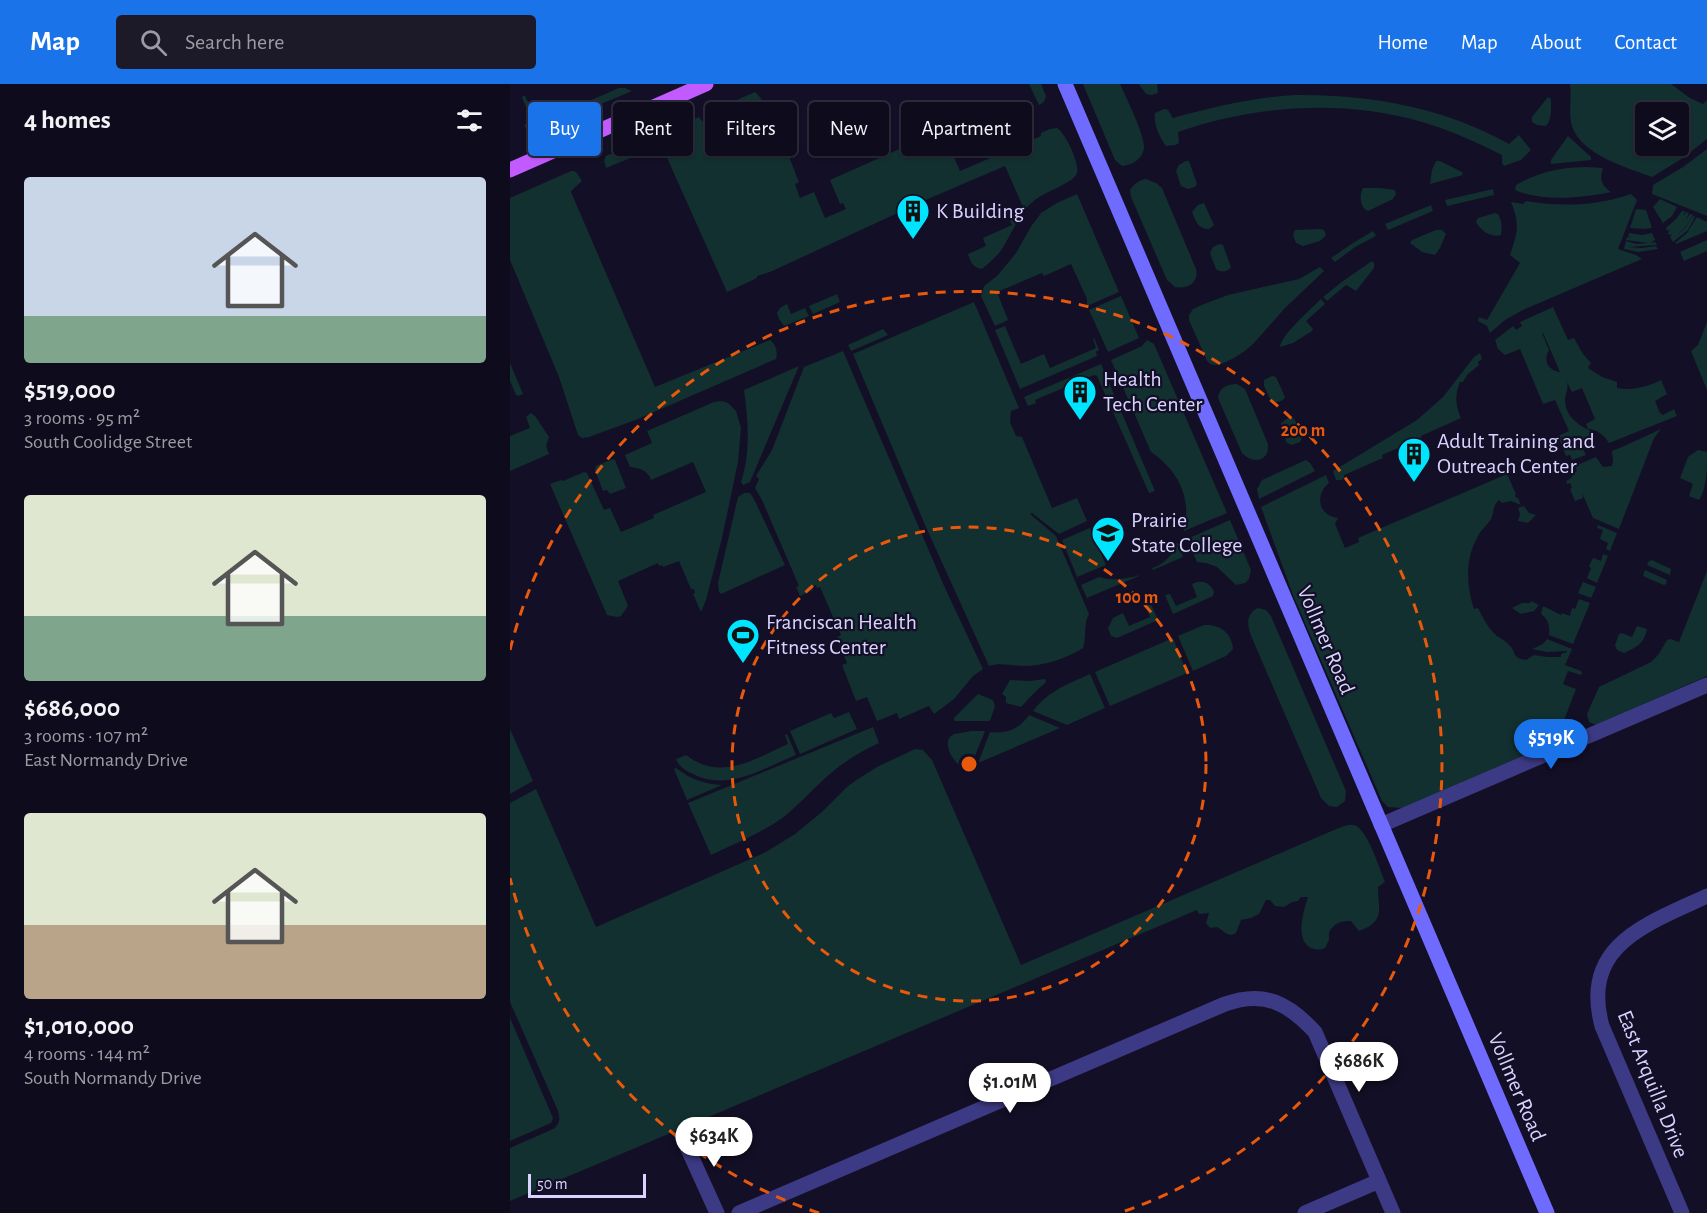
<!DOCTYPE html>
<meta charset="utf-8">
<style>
:root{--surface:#0e0b1c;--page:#1c1929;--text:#f1f3f6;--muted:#9b9ba3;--line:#2e2b3b;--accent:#1a73e8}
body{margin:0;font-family:"Alegreya Sans",sans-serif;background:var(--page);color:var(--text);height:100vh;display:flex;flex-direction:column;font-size:22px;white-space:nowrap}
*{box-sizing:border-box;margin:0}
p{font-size:20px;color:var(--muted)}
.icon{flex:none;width:33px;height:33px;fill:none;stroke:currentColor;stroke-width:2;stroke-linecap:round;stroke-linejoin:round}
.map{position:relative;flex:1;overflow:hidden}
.side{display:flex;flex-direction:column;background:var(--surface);width:510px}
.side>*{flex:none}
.banner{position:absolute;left:18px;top:18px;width:570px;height:54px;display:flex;gap:12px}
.tools{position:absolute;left:1125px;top:18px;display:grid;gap:12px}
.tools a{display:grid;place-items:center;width:54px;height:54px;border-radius:6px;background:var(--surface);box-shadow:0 2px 4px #0004,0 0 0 2px var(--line);font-size:30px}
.scale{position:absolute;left:18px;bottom:15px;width:118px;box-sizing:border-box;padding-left:6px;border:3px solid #d9d4ff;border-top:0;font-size:16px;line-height:21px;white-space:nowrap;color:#d9d4ff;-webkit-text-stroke:4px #130f26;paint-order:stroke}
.price{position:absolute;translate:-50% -51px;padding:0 14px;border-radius:21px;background:#fff;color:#222;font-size:20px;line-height:39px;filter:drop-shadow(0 2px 3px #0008)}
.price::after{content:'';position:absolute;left:50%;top:36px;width:18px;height:14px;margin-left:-9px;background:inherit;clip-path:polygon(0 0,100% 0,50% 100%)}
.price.selected{background:var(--accent);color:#fff}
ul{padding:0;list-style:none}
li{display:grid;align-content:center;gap:12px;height:318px;padding:0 24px}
li span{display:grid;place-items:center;height:186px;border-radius:6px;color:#555}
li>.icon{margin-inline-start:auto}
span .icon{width:108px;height:108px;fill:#fffc;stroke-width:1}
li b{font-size:26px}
h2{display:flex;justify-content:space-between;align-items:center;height:72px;padding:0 24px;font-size:26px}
.chip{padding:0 21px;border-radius:6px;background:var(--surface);box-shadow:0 2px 4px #0004,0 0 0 2px var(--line);font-size:21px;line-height:54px}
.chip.selected{background:var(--accent);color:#fff}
header{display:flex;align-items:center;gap:36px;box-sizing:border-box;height:84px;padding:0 30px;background:var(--accent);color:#fff}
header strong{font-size:28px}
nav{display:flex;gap:33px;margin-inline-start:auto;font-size:21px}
.search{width:420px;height:54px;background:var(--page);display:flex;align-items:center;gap:15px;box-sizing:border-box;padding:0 21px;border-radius:6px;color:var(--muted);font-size:22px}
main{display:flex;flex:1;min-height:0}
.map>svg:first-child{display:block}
.green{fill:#12302f;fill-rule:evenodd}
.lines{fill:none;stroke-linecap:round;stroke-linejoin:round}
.street{stroke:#3d3a85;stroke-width:15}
.secondary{stroke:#6f6bff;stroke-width:15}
.primary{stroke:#c25bff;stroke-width:15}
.ring{fill:none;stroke:#e8590c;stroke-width:3;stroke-dasharray:10 8}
.labels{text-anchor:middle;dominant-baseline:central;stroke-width:4.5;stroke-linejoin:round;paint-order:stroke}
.poi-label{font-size:22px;fill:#d9d4ff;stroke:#130f26;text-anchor:start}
.street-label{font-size:22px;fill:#d9d4ff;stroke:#130f26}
.centre{fill:#e8590c;stroke:#130f26;stroke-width:3}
.ring-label{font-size:18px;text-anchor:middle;font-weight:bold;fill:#e8590c;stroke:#130f26;stroke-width:4.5;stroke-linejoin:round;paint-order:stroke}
</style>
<header>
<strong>Map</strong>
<div class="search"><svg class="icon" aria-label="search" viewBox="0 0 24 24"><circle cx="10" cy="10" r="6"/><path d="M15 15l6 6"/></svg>Search here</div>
<nav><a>Home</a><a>Map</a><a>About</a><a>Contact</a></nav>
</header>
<main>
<section class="side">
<h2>4 homes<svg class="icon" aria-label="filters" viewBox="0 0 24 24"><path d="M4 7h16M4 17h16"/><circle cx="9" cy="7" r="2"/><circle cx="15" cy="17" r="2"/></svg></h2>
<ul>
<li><span style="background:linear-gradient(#c9d6e8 75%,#7fa58c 0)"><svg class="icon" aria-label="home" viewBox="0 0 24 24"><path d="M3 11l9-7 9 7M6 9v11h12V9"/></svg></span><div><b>$519,000</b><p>3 rooms · 95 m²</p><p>South Coolidge Street</p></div></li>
<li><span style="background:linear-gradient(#dfe7d0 65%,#7fa58c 0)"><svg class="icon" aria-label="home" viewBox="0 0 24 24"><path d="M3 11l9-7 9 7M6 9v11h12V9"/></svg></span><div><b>$686,000</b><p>3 rooms · 107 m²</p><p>East Normandy Drive</p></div></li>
<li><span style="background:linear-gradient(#dfe7d0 60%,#b9a48a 0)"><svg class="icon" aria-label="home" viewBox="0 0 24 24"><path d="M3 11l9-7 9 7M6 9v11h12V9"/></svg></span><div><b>$1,010,000</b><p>4 rooms · 144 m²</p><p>South Normandy Drive</p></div></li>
</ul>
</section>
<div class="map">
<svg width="1197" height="1129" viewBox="0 0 1197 1129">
<rect width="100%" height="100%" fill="#130f26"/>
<path class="green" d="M 519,0 L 531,0 L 536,12 L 534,18 L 529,21 Z
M 573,0 L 610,0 C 616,13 634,50 634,62 C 634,74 623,81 612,82 L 605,76 Z
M 629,0 L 647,0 L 648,9 L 642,11 L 636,10 Z
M 1060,0 L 1161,0 L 1180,14 L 1193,20 L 1197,16 L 1197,55 L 1173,74 L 1142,93 C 1117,84 1070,70 1062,42 C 1058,29 1062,13 1060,0 ZM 1136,28 L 1168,28 L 1168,62 L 1136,62 Z
M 109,4 L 115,4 L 122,7 L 65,31 C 61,32 58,31 56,27 Z
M 245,8 C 260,20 281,78 289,98 L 285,100 L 290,114 L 304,108 L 315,134 L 336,125 L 333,119 L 330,120 L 320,96 L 432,46 L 450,87 L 531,52 L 531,49 L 540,45 L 547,44 C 555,48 570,80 567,89 C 564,99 534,108 525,116 C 507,129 502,152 489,169 C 484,175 478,180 472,185 C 463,184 460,177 458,170 L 476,162 L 473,154 L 502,141 L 497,130 L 513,123 L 495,82 L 418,115 L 260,188 L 247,192 L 247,194 L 217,208 L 154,67 C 147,62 145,58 148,50 L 152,49 L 158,57 L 165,55 L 164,43 L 189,33 L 196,42 L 203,39 L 201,27 Z
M 784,11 C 859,10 933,23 999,60 L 1009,51 L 1021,66 L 1011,76 L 994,82 L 992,79 L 992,71 C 966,58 940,46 912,38 C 834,15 744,21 668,48 L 669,59 L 665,61 L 656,62 C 650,54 643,40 645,29 L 654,25 L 658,26 L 663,34 C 703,23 741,14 784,11 Z
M 13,12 L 15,12 C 20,23 29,29 34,40 L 31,46 L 24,49 L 18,48 L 14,41 L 22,37 L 12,14 Z
M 1038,13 L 1041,15 C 1041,24 1042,36 1036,42 L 1027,41 L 1022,38 L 1022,33 Z
M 1058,52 L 1081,73 L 1081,76 L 1041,80 L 1041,76 Z
M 113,65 L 123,73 L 96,84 L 94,77 L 96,72 Z
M 1197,65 L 1197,132 L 1142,110 L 1143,101 L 1173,83 Z
M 676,77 L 679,77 L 687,100 L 685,103 L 678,105 L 671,102 L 666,87 L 669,81 Z
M 926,77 L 930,77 L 952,88 L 953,91 L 920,100 L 922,86 Z
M 1077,83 L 1093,84 C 1089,95 1092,102 1101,108 C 1073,114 1031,118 1005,106 L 1006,101 C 1029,88 1051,83 1077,83 Z
M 61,87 L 64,87 L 67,89 L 72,97 L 62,106 L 61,108 L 145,303 L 260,256 C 266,260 268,269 266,275 L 128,335 L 79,353 L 72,354 L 68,351 L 49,293 L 0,176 L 0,114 Z
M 636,95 L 646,99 L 652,104 L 686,185 C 689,199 678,205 665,203 L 657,196 L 621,113 L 620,106 C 624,100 629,96 636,95 Z
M 853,104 L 870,104 L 885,106 L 886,110 L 883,115 L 858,127 C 850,124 849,111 853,104 Z
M 983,105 L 984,111 L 937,122 L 935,116 Z
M 567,110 L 609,208 L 577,222 L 577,215 L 561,180 L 534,192 L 532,189 L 487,208 L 498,236 L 485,242 L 471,212 L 474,202 L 488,191 L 506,169 L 522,141 L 531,129 L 547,119 Z
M 1121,110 L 1127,116 L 1108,165 L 1126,171 L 1132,175 L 1013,226 L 995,236 L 980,249 L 977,242 L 968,237 L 969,233 L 977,236 L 1010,179 L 1000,171 C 1008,147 1010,141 1001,118 L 1013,120 L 1016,117 C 1051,123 1087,122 1121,110 Z
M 1150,115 L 1167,123 L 1162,132 L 1153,139 L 1143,123 Z
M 694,119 L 704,141 L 699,145 C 688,145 686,138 682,128 L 688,121 Z
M 921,121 L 923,127 L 878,146 L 875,140 Z
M 1126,125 L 1136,126 L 1142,144 L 1135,145 L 1120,144 Z
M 1172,127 L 1175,127 L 1173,132 L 1176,128 L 1179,129 L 1176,136 L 1180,130 L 1183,131 L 1177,141 L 1166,152 L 1176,143 L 1183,132 L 1185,133 L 1178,146 L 1163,158 L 1160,153 L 1162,150 L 1159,151 L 1158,149 L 1160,146 L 1157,147 L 1156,144 L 1166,135 Z
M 985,129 L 988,130 C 992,137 992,143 991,151 C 981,154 970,146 966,138 L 968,134 Z
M 1187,133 L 1197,138 L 1197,147 L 1166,160 L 1165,159 L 1177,149 Z
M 810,145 L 814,146 L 816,151 L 810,157 L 793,162 L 786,159 L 783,151 L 785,146 Z
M 926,146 L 932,146 L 936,150 L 930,164 L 925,171 L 912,168 L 900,159 L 902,156 Z
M 863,147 L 866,152 L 845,163 L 825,178 L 821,174 L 843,159 Z
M 1119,149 L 1132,151 L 1142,149 L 1145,156 L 1140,159 L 1145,158 L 1147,161 L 1118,163 L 1132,164 L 1146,162 L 1148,165 L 1128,168 L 1114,165 L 1116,157 L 1127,160 L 1138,159 L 1116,156 L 1117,153 L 1121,154 L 1118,152 Z
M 1197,156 L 1197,167 L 1174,177 L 1170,168 Z
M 710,160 L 713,161 L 721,183 C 718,188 710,189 706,185 L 700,169 L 703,163 Z
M 862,177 L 864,179 L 864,184 L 846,207 L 836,201 L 817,217 L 813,213 L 833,197 Z
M 810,183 L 814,187 L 775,224 L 744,259 C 736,267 717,280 706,281 C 702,281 700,280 697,277 L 679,236 L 679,231 L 683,225 L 694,220 L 718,211 L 789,195 Z
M 327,210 L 330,218 L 303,230 L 299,222 Z
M 611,212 L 629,254 L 598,268 L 579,226 Z
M 811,215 L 815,220 L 796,237 L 803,245 L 802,247 L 783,259 L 770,263 C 771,251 801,225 811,215 Z
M 464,218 L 509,324 L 501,327 L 500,338 L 506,352 L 512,353 L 542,424 L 567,414 L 577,437 L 549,450 L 522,429 L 520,430 L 546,452 L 579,530 C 573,540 577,553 573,564 C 555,575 534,582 513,582 C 502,582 490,578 479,582 L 415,441 L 343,270 Z
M 277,220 L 281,230 L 295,224 L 299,232 L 274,242 L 269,235 L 267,229 L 270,224 Z
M 1043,223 L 1058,256 L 1064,254 L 1073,270 L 1081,279 L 1078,284 L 1092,293 L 1107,298 L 1107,304 C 1122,307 1137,303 1151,296 L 1157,310 L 1145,317 L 1150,329 L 1153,331 L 1164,325 L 1167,332 L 1099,359 C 1095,352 1087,345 1078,345 L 1076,340 L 1085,335 L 1072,304 L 1062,308 L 1057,298 C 1059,305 1055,309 1055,317 C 1056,334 1071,343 1084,348 L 1082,362 L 1073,365 L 1076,371 L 1062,376 L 1060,371 L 1056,372 L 1048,352 L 1059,347 L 1045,316 L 1033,320 L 1010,265 L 995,271 L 988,265 L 985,256 L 1003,242 L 1006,246 L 1012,242 L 1010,238 ZM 1032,249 L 1033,249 L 1050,288 C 1038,286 1033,277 1039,266 Z
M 1197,238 L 1197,306 L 1181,267 L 1188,261 Z
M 495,242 L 511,280 L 534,270 L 540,284 L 586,264 L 583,255 L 584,254 L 589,266 L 586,268 L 587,272 L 510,305 L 485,246 Z
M 373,245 L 378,251 L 376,252 L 341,267 L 338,261 Z
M 637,256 L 644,260 L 717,429 L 674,447 C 674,439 677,431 676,423 C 674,399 660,381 641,368 L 601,276 L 632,262 Z
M 333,267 L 435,504 L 473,585 L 463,592 L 444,615 L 424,630 L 419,622 L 389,635 L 387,629 L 367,637 L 357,613 L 346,617 L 332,581 L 337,579 L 326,554 L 331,551 L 310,503 L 307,504 L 306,501 L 302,503 L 303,506 L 290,512 L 286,503 L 289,502 L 252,416 L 245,404 L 249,395 L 246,392 L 262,366 L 294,283 Z
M 970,269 L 972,275 L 968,278 L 969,281 L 957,291 L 953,298 L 950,298 C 945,310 945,321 951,334 L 911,352 L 911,354 L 872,371 L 873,374 L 834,391 L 834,394 L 832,396 L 826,396 L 823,387 L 907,336 L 933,313 L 964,273 Z
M 0,279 L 13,310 L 8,312 L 6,311 L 0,297 Z
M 591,280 L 645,407 L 639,409 L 587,292 L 584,291 L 525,316 L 526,319 L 518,322 L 514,313 Z
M 289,282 L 240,398 L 233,401 L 231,398 C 241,368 238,336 234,306 Z
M 762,292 L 766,293 L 775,313 C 773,318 766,319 761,317 L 754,302 L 754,296 Z
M 727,300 L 735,305 L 758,360 C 760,377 743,381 732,369 L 708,314 C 709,303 718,300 727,300 Z
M 212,317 L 218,319 L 226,327 L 231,344 L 228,378 L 212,454 L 196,516 L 191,528 L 183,510 L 185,509 L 184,505 L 181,505 L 169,477 L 153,483 L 152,481 L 149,482 L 148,479 L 108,497 L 118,522 L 111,532 L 107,533 L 97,531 L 40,400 L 51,396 L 53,397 L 74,388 L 77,389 L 94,426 L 100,424 L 111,448 L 144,434 L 143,431 L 196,408 L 183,378 L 141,396 C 138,386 129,384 120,383 L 115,371 L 142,359 L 137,347 L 204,318 Z
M 21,329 L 25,332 L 39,353 L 36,362 L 39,370 L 0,387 L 0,352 L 20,344 L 16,333 Z
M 778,334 L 783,334 L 785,336 L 792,354 L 790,358 L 782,361 L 777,359 L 771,344 L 771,339 Z
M 1151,345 L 1144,354 L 1109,445 L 1083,434 L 1072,409 L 1073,414 L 1065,417 L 1060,405 L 1062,404 L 1060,399 L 1057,400 L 1056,397 L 1061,394 L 1064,389 L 1067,387 L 1065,382 L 1086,373 L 1093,383 L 1102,382 L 1103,377 L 1102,367 C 1117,361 1134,353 1151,345 Z
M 1188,366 L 1197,368 C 1197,384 1197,404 1189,416 L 1179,412 L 1183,400 L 1170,394 L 1178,373 Z
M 103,375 L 105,376 L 116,404 L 100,410 L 97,406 L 93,407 L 85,386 L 86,382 Z
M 796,376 L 800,379 L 805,387 L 749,415 L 747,405 L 752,396 Z
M 997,390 L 1006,410 L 1005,411 L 1006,414 L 1008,414 L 1011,421 L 1001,417 L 992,419 L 989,416 C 983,421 984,426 982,433 C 980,439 971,445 968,452 C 955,475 956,500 964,525 L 968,524 C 973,534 978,544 987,552 C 991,555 996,557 999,561 C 1007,568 1001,574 1016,576 L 1024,571 L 1037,573 L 1051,573 L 1051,570 L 1057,568 L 1057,567 L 1037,568 L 1022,565 L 1033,560 L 1037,555 L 1062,565 L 1055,581 L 1071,587 L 1072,589 L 1071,591 L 1058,587 L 1053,600 L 1066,605 L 1048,652 L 1043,659 L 893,724 L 878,723 L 872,717 L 783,511 L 751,423 L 816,391 L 819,399 C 804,411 809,432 828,434 L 825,440 L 835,464 L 849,458 L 848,454 Z
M 234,409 L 240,409 L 244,415 L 275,481 L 211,510 L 209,508 L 208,499 L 228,413 Z
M 1014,422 L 1019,429 L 1026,431 L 1018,439 L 1008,437 L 1010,430 L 1008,424 Z
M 720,436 L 741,486 L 739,495 L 735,499 L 726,501 L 707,483 L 696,479 L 687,478 L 677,455 Z
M 1088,441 L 1107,449 L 1100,467 L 1096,465 L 1098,459 L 1090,455 L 1093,446 L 1087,444 Z
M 580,444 L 596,481 L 567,493 L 552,456 Z
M 668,459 L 673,473 L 643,486 L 642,484 C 652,482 662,471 667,462 L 665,460 Z
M 1093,470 L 1098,472 L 1087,499 L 1077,494 L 1081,484 L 1079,482 L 1083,474 L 1091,477 Z
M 1142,476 L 1161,485 L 1160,491 L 1137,481 L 1139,477 Z
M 1135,486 L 1157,496 L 1156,500 L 1154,501 L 1135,493 L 1133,491 Z
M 1197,487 L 1197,592 L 1086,641 L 1079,638 L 1077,630 L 1089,603 L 1141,578 L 1148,571 L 1157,556 L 1160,555 L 1169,558 Z
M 629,491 L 629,492 L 577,514 L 571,501 L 589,493 C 601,497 614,495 627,492 Z
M 687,498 C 695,497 701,500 704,508 L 703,512 L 663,530 L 655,511 L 660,510 L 666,522 L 687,513 L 682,500 Z
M 1073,498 L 1086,503 L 1081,514 L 1068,509 Z
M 1069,515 L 1080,519 L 1063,560 L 1039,551 C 1040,542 1038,535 1031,530 L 1033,522 L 1051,531 L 1052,529 L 1060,532 L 1062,524 L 1065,525 Z
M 1021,517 L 1029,521 L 1024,527 L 1011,530 L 1002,524 L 1012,519 L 1020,519 Z
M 640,518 L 648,536 L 607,554 L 601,552 L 598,544 L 603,534 L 613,529 L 619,542 L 640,533 L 636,521 Z
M 748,524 L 756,526 L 761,532 L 836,707 L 835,717 L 827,723 L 819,722 L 811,714 L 742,554 C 737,542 735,530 748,524 Z
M 694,541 C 710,540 722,549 723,565 L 716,572 L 683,587 L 668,552 Z
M 1127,542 L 1137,545 C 1134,560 1127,563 1114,569 L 1107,566 L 1105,561 L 1109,550 L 1112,549 L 1122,553 Z
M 663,554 L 677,589 L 600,622 L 585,588 Z
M 580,590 L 595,624 L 557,641 L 523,627 C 538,607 558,600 580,590 Z
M 535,595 L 536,598 L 522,611 L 511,623 L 496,619 L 496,613 L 492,610 L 500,596 L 520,597 Z
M 468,610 L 483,616 L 485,622 L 480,637 L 444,637 L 444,634 Z
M 339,628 L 347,645 L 290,670 L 280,647 L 321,629 L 324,634 Z
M 519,631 L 550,644 L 468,679 L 480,648 C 497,650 509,645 519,631 Z
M 363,643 L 369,659 C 347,669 326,683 309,700 C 297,711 287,722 275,732 C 252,749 226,759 201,771 L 178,719 Z
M 0,645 L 23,697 L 0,710 Z
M 462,647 L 475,647 L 461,682 L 452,683 C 445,679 436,666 438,657 C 439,653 441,652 444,650 Z
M 277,650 L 286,671 C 254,684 217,708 183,690 C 175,686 169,683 166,675 L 176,671 C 211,698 244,675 278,660 L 275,651 Z
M 405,665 L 413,666 L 422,676 L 511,881 L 824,746 C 830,744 837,740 843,741 C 856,741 870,786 875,798 L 868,803 C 868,826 876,837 849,847 L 841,837 C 830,837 825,839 819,848 L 819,856 L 815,864 C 810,866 807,866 801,864 C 784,856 794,826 798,813 L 791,813 L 788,817 L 782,818 L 774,823 L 765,822 L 760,816 L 756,816 L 749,830 L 741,834 L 731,836 L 726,849 C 718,854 714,847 707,843 L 700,844 L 696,839 L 699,829 L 689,830 L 687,826 L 0,1117 L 0,1064 L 43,1045 C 53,1038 49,1029 45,1020 L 0,918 L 0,719 L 26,705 L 86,843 L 256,768 L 285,750 L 313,727 L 338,702 L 348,695 L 367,683 Z
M 166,684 C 180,695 194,700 212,701 L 177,716 L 164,685 Z
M 0,934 L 43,1034 L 41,1039 L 0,1057 Z"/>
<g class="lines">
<path class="street" d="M 871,741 L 1197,601
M 172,1052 L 207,1129
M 229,1129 L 715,920 C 754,906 778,919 805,948 L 883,1129
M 795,1129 L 869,1097
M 1172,1129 L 1092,942 C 1070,861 1137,840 1197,812"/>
<path class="secondary" d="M 555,0 L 1037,1129"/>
<path class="primary" d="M 0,86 L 196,0"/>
</g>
<g class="ring">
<circle cx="459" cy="680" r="237"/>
<path d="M309 1129A473 473 0 0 1 0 794M0 566A473 473 0 1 1 609 1129"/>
</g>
<defs>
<symbol id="building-pin" viewBox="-11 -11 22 30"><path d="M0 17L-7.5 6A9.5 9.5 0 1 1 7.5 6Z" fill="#00e5ff" stroke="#130f26"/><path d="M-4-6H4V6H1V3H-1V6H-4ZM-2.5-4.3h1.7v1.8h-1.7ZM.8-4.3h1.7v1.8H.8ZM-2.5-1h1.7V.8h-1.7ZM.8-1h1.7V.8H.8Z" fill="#111"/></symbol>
<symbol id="university-pin" viewBox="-11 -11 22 30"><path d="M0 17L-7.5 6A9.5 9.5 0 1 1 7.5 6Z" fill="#00e5ff" stroke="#130f26"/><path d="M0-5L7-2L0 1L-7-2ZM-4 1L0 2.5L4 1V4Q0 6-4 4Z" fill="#111"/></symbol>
<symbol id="stadium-pin" viewBox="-11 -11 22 30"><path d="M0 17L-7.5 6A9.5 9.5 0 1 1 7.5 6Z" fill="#00e5ff" stroke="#130f26"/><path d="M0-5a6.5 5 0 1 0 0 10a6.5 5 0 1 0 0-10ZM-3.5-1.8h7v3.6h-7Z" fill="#111"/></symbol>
</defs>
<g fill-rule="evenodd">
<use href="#building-pin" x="384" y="108" width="38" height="52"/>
<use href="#building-pin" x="551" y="289" width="38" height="52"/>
<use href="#building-pin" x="885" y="351" width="38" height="52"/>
<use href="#university-pin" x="579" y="430" width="38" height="52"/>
<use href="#stadium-pin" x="214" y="532" width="38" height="52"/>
</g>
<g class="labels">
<g class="poi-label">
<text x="426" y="127">K Building</text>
<text x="593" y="295">Health<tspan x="593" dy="25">Tech Center</tspan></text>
<text x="927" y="357">Adult Training and<tspan x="927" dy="25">Outreach Center</tspan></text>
<text x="621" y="436">Prairie<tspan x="621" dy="25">State College</tspan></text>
<text x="256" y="538">Franciscan Health<tspan x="256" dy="25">Fitness Center</tspan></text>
</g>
<g class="street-label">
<text transform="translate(816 556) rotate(67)">Vollmer Road</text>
<text transform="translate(1143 1000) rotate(68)">East Arquilla Drive</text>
<text transform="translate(1007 1003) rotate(67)">Vollmer Road</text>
</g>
</g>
<circle cx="459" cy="680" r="9" class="centre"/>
<g class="ring-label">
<text x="793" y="352">200 m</text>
<text x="627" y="519">100 m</text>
</g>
</svg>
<div class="tools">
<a><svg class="icon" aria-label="layers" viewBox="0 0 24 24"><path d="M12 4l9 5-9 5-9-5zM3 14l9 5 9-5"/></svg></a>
</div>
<div class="scale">50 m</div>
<b class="price selected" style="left:1041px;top:686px">$519K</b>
<b class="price" style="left:849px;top:1009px">$686K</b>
<b class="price" style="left:500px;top:1030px">$1.01M</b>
<b class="price" style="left:204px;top:1084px">$634K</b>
<div class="banner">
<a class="chip selected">Buy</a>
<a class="chip">Rent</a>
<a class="chip">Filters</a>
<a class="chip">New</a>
<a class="chip">Apartment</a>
</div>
</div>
</main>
